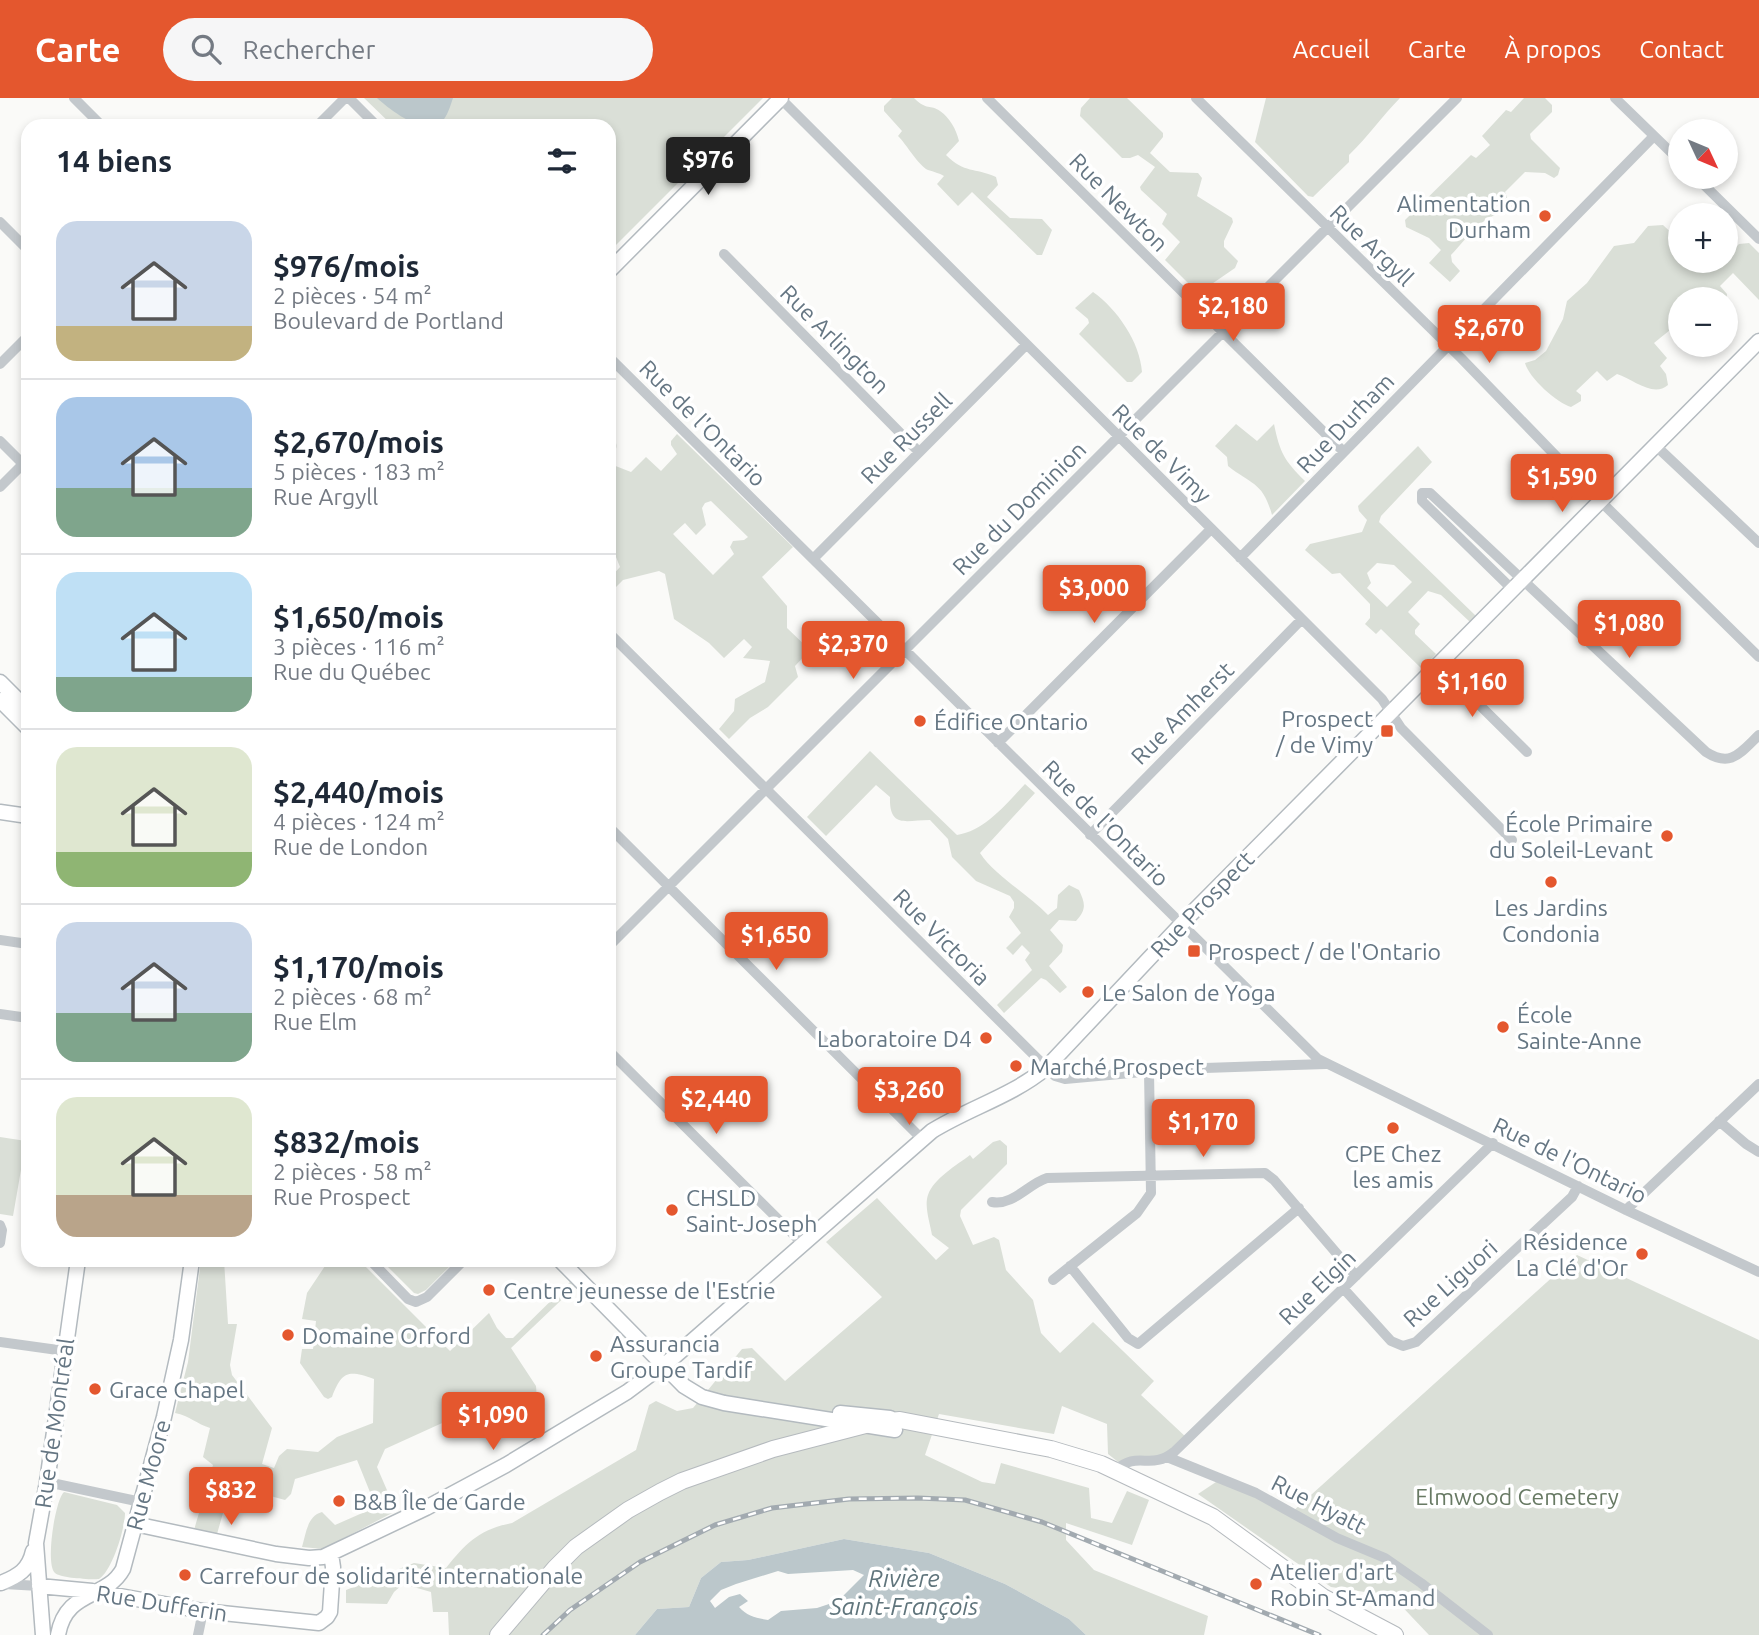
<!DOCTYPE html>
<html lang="fr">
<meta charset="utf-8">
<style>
:root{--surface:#fff;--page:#f6f6f7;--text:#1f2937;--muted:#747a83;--line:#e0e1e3;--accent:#e4572e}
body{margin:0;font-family:Ubuntu,sans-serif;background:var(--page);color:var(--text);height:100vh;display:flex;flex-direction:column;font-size:26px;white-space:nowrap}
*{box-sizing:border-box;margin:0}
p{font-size:23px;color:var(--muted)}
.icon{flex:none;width:38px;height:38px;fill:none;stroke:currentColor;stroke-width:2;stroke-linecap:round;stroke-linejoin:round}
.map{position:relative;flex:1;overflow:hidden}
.side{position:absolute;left:21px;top:21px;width:595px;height:1148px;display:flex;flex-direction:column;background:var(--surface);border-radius:21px;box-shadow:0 4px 10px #0003}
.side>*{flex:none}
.needle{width:46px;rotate:134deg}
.controls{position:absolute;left:1668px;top:21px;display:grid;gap:14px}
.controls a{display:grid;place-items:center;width:70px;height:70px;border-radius:50%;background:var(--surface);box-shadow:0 4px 10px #0003;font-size:35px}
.price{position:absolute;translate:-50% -60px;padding:0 16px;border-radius:7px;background:var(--accent);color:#fff;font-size:23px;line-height:46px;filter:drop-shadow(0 2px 4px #0008)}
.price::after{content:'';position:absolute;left:50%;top:42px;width:21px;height:16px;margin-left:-10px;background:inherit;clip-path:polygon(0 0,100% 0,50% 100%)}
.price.selected{background:#222;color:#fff}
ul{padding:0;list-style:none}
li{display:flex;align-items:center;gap:21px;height:175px;padding:0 35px}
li+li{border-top:2px solid var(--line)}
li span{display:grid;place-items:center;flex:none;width:196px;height:140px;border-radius:21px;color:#555}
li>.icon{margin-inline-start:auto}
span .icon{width:84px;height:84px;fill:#fffc;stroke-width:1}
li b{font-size:30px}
h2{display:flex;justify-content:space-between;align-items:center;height:84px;padding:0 35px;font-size:30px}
header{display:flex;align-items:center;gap:42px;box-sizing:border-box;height:98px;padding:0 35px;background:var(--accent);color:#fff}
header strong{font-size:33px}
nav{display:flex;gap:38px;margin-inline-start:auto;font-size:24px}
.search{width:490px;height:63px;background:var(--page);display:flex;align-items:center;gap:18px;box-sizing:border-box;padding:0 24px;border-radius:38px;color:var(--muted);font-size:26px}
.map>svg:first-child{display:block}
.green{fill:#dadfd7;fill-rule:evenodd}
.water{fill:#bbc7cb;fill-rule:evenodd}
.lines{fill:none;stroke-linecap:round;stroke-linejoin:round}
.secondary-casing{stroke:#b3babf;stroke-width:17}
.primary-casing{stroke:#b5babe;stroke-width:18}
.street{stroke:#c3c8cc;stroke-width:10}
.secondary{stroke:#fff;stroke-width:14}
.primary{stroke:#fff;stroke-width:16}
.rail-casing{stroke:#a2aab0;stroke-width:5}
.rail{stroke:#fff;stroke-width:2.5;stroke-dasharray:8;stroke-linecap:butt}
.poi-dot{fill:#e4572e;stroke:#fff;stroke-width:2.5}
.labels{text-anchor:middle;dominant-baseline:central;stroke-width:7;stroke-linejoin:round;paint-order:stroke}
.street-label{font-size:23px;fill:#657683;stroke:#fff}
.poi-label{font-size:23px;fill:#657683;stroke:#fff;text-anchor:start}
.park-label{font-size:23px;fill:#687a64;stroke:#fff}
.water-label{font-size:24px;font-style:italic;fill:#60757c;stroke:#fff}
</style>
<header>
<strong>Carte</strong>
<div class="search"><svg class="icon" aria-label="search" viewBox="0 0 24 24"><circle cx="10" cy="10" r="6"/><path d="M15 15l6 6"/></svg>Rechercher</div>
<nav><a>Accueil</a><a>Carte</a><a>À propos</a><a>Contact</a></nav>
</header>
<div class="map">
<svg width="1759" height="1537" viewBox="0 0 1759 1537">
<rect width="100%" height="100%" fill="#fafaf8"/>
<path class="green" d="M 364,0 L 763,0 L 609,154 L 609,28 L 393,28 Z
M 892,0 L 914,0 C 927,13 930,6 940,13 C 950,20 956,31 959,43 L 946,57 C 965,76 974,69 996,79 L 998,87 L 987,99 L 1010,120 L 1042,121 L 1052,132 L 1042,157 L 1037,157 L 972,94 L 958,108 L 937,86 L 944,78 C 939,75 934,74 928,72 C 918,67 907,47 898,38 L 902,33 L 884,13 L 884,8 Z
M 1090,0 L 1127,0 L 1163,35 L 1163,39 L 1150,55 L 1170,74 L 1198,75 L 1202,80 L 1197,98 L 1232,120 L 1233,124 L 1224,143 L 1224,149 L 1238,163 L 1235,170 L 1203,192 L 1189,186 L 1165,162 L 1180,144 L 1162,126 L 1167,116 L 1141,92 L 1140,89 L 1155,69 L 1138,57 L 1130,60 L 1122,60 L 1080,18 L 1081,10 Z
M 1266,0 L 1400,0 C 1382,18 1368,39 1349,57 L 1349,64 L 1313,99 L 1308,98 L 1255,44 Z
M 1524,0 L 1545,0 L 1552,7 L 1552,14 L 1530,36 L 1531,41 L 1560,70 L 1558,77 L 1554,80 L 1545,75 L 1525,74 L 1505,94 L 1508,102 L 1516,110 L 1512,113 C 1484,114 1469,138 1451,157 L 1452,164 L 1460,173 L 1450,184 L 1429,165 L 1441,152 L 1429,140 L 1406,129 L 1405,122 L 1471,57 L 1476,60 L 1490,47 L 1482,38 L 1506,12 L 1511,14 Z
M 1663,127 L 1677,140 L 1680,139 L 1680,163 L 1726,163 L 1726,159 L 1739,146 L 1749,145 L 1759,155 L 1759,202 L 1733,175 L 1720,188 L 1727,196 L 1726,205 L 1726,201 L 1680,201 L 1680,239 L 1670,232 L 1654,245 L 1667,260 L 1660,268 L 1666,276 L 1668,287 C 1653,300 1633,281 1617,276 L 1607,283 L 1597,273 L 1576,293 L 1581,297 L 1581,303 L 1571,309 C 1557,305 1529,280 1525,265 L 1535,262 L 1546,253 L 1563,221 L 1567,203 L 1587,185 L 1614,148 L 1634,145 L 1648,128 Z
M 1093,194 C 1117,211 1140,244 1142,274 L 1132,284 L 1127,284 L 1079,236 L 1089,225 L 1088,221 L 1075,210 Z
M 1236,326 L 1257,343 L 1274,326 C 1280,355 1284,362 1305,383 L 1272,417 C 1263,384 1252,387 1228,368 L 1227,359 L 1215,348 Z
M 609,336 C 625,351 610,351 613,367 L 631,374 L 646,359 L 661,373 L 677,356 L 671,347 L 671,343 L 677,336 L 793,449 L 762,479 L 787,508 L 787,530 L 810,552 L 795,568 L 798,579 L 768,609 L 750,620 L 729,641 L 719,631 L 734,613 L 735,601 L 765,584 L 770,563 L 743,560 L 752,549 L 744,541 L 724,560 L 709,545 L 674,521 L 665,476 L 659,473 L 623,482 L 609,496 L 609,481 L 620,469 L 614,454 L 613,420 L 609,407 ZM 711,403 L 748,439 L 744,442 L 733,443 L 730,449 L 734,456 L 713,477 L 673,436 L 685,425 L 696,437 L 706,427 L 702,410 L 705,405 Z
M 1418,348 L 1432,364 L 1381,418 L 1379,424 L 1476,518 L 1470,524 L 1441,497 L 1428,493 L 1408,514 L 1420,526 L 1415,532 L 1415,536 L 1436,556 L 1422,571 L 1381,531 L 1376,536 L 1365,526 L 1370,520 L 1370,506 L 1340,475 L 1332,476 L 1305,452 L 1310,446 L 1362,434 L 1367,422 L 1359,413 L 1358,408 ZM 1377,465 L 1394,467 L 1412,484 L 1387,509 L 1367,490 L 1371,485 L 1367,475 Z
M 870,653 L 957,737 C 985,733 1007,705 1025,686 L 1035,695 L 980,755 C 994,777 1028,796 1048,817 L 1057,810 L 1058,797 L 1069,787 L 1079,792 C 1085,805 1087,811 1076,823 L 1059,822 L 1050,832 L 1063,847 L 1062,854 L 1049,868 L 1067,889 L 1060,895 L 1046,882 L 1041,880 L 1004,915 L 997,907 L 1032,872 L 1025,862 L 1030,855 L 1022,847 L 1013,857 L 1006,850 L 1021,835 L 1009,819 L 1014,810 L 1014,804 L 1010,798 L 976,783 L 952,759 L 948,741 L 930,722 C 906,722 889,731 890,699 L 876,687 L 826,738 L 807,719 Z
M 0,1039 L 26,1043 L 13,1118 L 0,1116 Z
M 1000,1042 L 1007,1048 L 1007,1066 L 961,1112 L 960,1118 L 973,1147 L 994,1139 L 999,1142 L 1006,1172 L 1033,1202 L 1041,1235 L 1060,1255 L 1093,1224 L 1154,1283 L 1141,1297 L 1187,1340 L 1174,1354 L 1122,1367 L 1108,1356 L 1107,1326 L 1062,1308 L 1054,1336 L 939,1316 L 925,1357 L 982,1384 L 995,1386 L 1001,1365 L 1089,1390 L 1091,1420 L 1112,1425 L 1127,1393 L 1149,1402 L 1132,1447 L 1066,1425 L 1066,1442 L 1094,1472 L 1208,1518 L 1204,1537 L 1086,1537 L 1069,1521 L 1005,1486 L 929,1455 L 844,1441 L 748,1462 L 721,1464 L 701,1480 L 689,1509 L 657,1511 L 635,1537 L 449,1537 L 448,1514 L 433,1514 L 431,1494 L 403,1486 L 394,1494 L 387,1506 L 346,1505 L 346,1492 L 414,1465 L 446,1470 C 466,1445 480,1431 512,1425 L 636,1352 L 649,1307 L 656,1303 L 677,1313 L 693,1310 L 742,1251 L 752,1250 L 785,1283 L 882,1199 L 826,1144 L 877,1100 L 936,1162 L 949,1150 L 932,1137 C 930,1125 924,1108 928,1097 C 934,1080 957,1067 970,1057 L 973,1061 L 993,1044 Z
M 1577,1157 L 1759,1242 L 1759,1537 L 1429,1537 L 1392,1498 L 1331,1489 L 1198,1396 L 1222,1380 L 1291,1415 Z
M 201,1162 L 224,1162 L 228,1226 L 237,1226 L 230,1267 L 232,1277 L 272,1330 L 262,1366 L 274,1370 L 279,1358 L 287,1351 L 318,1354 L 337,1339 L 373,1325 L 374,1281 C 348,1272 342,1273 332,1299 L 328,1301 L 324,1299 L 300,1265 L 302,1251 L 313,1251 L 316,1223 L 302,1221 L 307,1195 L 329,1162 L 359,1162 L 450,1253 L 489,1215 L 497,1230 L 506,1240 L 513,1240 L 570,1184 L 575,1189 L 511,1250 L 536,1288 L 537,1301 L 520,1314 C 508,1305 490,1302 475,1295 L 465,1300 L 462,1316 L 385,1351 L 377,1369 L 396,1413 L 323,1451 L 302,1449 C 306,1436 307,1418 322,1414 L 335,1427 L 376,1409 L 357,1362 L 295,1381 L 291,1396 L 285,1402 L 231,1387 L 217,1436 L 194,1432 L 213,1367 L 203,1359 L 210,1330 C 197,1326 190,1318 175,1315 L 188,1264 Z
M 381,1162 L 456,1162 L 426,1192 L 418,1196 L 414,1195 Z
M 64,1394 L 117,1407 L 125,1415 C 125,1431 112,1473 99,1481 C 91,1482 60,1480 55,1475 C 45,1467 55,1402 64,1394 Z"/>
<path class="water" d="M 377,0 L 453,0 C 450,9 446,24 436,28 C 419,34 389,11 377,0 Z
M 844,1441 L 929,1455 L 1005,1486 L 1069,1521 L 1086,1537 L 635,1537 L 657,1511 L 689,1509 L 701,1480 L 721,1464 L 748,1462 ZM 853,1472 L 864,1477 L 838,1503 L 817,1510 L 781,1513 L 768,1522 C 756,1520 747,1518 739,1509 L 748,1503 L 740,1496 L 729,1499 L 715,1510 L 710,1503 L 721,1492 L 736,1486 L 778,1473 L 788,1476 Z"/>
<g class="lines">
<defs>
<path id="secondary" d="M 609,173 L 781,0
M 0,584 L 28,612
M 0,602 L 28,630
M 0,714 L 28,718
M 560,1162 L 684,1288 L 702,1299 L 724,1305 L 895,1332
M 840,1315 L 890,1320
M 135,1426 L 276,1456 L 309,1460 L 323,1459 L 426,1410 L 506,1367 L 627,1294 L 674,1259 L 932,1033 C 969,1010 1012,998 1046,970 L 1191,816 L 1759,243
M 1,1485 C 18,1478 29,1472 33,1453
M 39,1488 L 92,1493 L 203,1513 L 319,1525 L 327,1519 L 330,1514 L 333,1469 L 331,1456
M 43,1537 L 36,1445 L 47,1384 L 78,1162
M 58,1537 C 66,1491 106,1502 123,1471 L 164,1319 L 181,1242 L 192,1162"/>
<path id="primary" d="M 498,1537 L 555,1470 L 576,1449 L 628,1412 L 660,1394 L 682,1383 L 773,1351 L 877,1324 L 900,1322 L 1051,1351 L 1101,1366 L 1213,1419 L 1323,1499 L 1395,1537"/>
</defs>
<use href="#secondary" class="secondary-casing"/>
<use href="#primary" class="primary-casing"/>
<path class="street" d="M 74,0 L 102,28
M 349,0 L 377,28
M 780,0 L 1382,601 L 1401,630 L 1512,742
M 987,0 L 1344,354
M 1196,0 L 1461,260 L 1586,389 L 1759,559
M 1615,0 L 1680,63
M 317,28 L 345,0
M 1696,79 L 1759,141
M 0,124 L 28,152
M 724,156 L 919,354
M 609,259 L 1318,961 L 1626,1112 L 1759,1174
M 0,266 L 28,238
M 0,343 L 28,371
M 1655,347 L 1759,445
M 0,389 L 23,366
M 1240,460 L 1654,38
M 813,461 L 1026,247
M 1512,491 L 1422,403 L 1422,395 L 1430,395 L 1706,654 C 1731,670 1740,655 1759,637
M 609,535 L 1055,978 L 1065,981 L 1175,971 L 1326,966
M 1438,566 L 1527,654
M 998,645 L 1211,431
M 609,729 L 922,1041
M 1090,737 L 1302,521
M 0,842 L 28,846
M 609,848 L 1457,0
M 0,916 L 28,920
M 609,953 L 802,1145
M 1719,1023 L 1746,1046 L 1759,1054
M 992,1104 C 1013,1108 1028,1086 1047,1080 L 1265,1075 L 1274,1082 L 1356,1178
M 1626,1112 L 1759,986
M 0,1127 L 2,1132 L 0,1145
M 370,1162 L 408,1201 L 416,1204 L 427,1199 L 464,1162
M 1070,1168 L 1128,1240 L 1138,1246 L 1299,1110
M 1053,1182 L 1137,1115 L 1151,1095 L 1149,973
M 1343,1190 L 1391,1243 L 1403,1248 L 1416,1244 L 1572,1099 L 1578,1088
M 0,1244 L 65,1253
M 1167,1359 L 1256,1395 L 1337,1440 L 1385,1460 L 1421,1485 L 1488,1537
M 1116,1372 C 1138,1352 1150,1373 1174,1354 L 1493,1045
M 47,1384 L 141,1404
M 4,1486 L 39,1488
M 198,1537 L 203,1513"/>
<use href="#secondary" class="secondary"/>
<use href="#primary" class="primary"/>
<defs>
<path id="rail" d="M 543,1537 L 570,1512 L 640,1464 L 715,1427 L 772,1410 L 849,1401 L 918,1400 L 965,1402 L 1042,1424 L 1319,1537"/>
</defs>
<use href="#rail" class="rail-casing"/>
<use href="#rail" class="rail"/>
</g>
<g class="poi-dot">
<circle cx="1545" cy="118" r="7"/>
<circle cx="920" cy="623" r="7"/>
<rect x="1380" y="626" width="14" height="14" rx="3.5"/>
<circle cx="1667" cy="738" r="7"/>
<circle cx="1551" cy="784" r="7"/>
<rect x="1187" y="846" width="14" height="14" rx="3.5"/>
<circle cx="1088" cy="894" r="7"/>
<circle cx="1503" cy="929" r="7"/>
<circle cx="986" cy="940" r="7"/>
<circle cx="1016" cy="968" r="7"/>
<circle cx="1393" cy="1030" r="7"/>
<circle cx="672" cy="1112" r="7"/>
<circle cx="1642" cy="1156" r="7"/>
<circle cx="489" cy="1192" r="7"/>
<circle cx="288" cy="1237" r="7"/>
<circle cx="596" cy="1258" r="7"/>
<circle cx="95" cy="1291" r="7"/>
<circle cx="339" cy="1403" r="7"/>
<circle cx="185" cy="1477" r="7"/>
<circle cx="1256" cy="1486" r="7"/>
</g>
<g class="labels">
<g class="street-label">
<text transform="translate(1119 104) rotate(45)">Rue Newton</text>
<text transform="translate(1372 147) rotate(44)">Rue Argyll</text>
<text transform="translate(835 241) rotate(45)">Rue Arlington</text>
<text transform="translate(703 325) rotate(45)">Rue de l'Ontario</text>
<text transform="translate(1345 325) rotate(-46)">Rue Durham</text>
<text transform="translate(906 340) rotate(-45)">Rue Russell</text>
<text transform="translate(1162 355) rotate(45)">Rue de Vimy</text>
<text transform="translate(1019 410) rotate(-45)">Rue du Dominion</text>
<text transform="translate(1182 615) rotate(-45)">Rue Amherst</text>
<text transform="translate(1106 725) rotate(45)">Rue de l'Ontario</text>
<text transform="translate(1202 806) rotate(-46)">Rue Prospect</text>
<text transform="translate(942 839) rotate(45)">Rue Victoria</text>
<text transform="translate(1570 1062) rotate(26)">Rue de l'Ontario</text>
<text transform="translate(1450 1185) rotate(-42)">Rue Liguori</text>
<text transform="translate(1317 1189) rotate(-44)">Rue Elgin</text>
<text transform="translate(54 1325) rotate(-82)">Rue de Montréal</text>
<text transform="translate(148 1377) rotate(-75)">Rue Moore</text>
<text transform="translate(1319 1406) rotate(27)">Rue Hyatt</text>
<text transform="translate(162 1505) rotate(9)">Rue Dufferin</text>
</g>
<g class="poi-label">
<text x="1531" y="105" text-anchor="end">Alimentation<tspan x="1531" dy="26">Durham</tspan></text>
<text x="1373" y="620" text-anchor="end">Prospect<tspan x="1373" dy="26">/ de Vimy</tspan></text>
<text x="934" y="623">Édifice Ontario</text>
<text x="1653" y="725" text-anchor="end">École Primaire<tspan x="1653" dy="26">du Soleil-Levant</tspan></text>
<text x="1551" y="809" text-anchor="middle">Les Jardins<tspan x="1551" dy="26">Condonia</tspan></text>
<text x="1208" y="853">Prospect / de l'Ontario</text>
<text x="1102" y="894">Le Salon de Yoga</text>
<text x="1517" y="916">École<tspan x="1517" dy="26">Sainte-Anne</tspan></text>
<text x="972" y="940" text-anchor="end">Laboratoire D4</text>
<text x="1030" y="968">Marché Prospect</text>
<text x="1393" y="1055" text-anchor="middle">CPE Chez<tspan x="1393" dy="26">les amis</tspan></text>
<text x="686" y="1099">CHSLD<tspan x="686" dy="26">Saint-Joseph</tspan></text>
<text x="1628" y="1143" text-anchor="end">Résidence<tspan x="1628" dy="26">La Clé d'Or</tspan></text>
<text x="503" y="1192">Centre jeunesse de l'Estrie</text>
<text x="302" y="1237">Domaine Orford</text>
<text x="610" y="1245">Assurancia<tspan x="610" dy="26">Groupe Tardif</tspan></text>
<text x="109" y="1291">Grace Chapel</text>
<text x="353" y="1403">B&amp;B Île de Garde</text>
<text x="1270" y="1473">Atelier d'art<tspan x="1270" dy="26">Robin St-Amand</tspan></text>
<text x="199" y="1477">Carrefour de solidarité internationale</text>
</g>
<g class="park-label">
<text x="1517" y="1398">Elmwood Cemetery</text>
</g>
<g class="water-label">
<text x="904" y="1480">Rivière<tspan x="904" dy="28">Saint-François</tspan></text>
</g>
</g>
</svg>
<div class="controls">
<a><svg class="needle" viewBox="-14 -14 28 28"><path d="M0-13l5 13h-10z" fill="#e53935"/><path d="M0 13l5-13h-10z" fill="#747a83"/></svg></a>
<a>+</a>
<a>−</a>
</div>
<b class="price selected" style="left:708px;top:99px">$976</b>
<b class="price" style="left:1233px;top:245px">$2,180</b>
<b class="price" style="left:1489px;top:267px">$2,670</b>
<b class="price" style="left:1562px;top:416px">$1,590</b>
<b class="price" style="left:1094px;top:527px">$3,000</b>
<b class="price" style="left:1629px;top:562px">$1,080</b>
<b class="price" style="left:853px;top:583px">$2,370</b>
<b class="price" style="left:1472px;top:621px">$1,160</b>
<b class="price" style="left:776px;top:874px">$1,650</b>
<b class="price" style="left:909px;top:1029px">$3,260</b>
<b class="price" style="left:716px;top:1038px">$2,440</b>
<b class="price" style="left:1203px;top:1061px">$1,170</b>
<b class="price" style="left:493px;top:1354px">$1,090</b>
<b class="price" style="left:231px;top:1429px">$832</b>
<section class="side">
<h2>14 biens<svg class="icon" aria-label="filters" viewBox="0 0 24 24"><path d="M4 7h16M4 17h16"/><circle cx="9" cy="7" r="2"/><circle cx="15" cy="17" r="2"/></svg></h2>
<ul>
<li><span style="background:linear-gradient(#c9d6e8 75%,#c2b280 0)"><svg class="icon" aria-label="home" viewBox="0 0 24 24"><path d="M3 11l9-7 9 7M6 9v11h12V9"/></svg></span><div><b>$976/mois</b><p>2 pièces · 54 m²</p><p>Boulevard de Portland</p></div></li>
<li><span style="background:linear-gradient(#a9c7e8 65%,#7fa58c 0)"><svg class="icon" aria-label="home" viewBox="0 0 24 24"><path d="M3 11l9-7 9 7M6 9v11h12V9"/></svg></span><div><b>$2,670/mois</b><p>5 pièces · 183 m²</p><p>Rue Argyll</p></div></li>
<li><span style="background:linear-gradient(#bfe0f5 75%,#7fa58c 0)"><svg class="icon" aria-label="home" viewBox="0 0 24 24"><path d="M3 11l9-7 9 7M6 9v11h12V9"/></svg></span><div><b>$1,650/mois</b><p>3 pièces · 116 m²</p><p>Rue du Québec</p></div></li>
<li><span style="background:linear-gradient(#dfe7d0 75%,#8fb573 0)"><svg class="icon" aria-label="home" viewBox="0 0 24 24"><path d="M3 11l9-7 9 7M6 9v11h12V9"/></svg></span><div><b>$2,440/mois</b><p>4 pièces · 124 m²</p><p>Rue de London</p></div></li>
<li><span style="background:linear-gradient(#c9d6e8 65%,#7fa58c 0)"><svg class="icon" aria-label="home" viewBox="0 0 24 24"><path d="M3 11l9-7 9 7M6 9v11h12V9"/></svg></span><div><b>$1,170/mois</b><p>2 pièces · 68 m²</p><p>Rue Elm</p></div></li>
<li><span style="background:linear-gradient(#dfe7d0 70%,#b9a48a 0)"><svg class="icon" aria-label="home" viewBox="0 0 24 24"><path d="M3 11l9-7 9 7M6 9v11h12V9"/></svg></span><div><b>$832/mois</b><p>2 pièces · 58 m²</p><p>Rue Prospect</p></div></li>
</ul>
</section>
</div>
